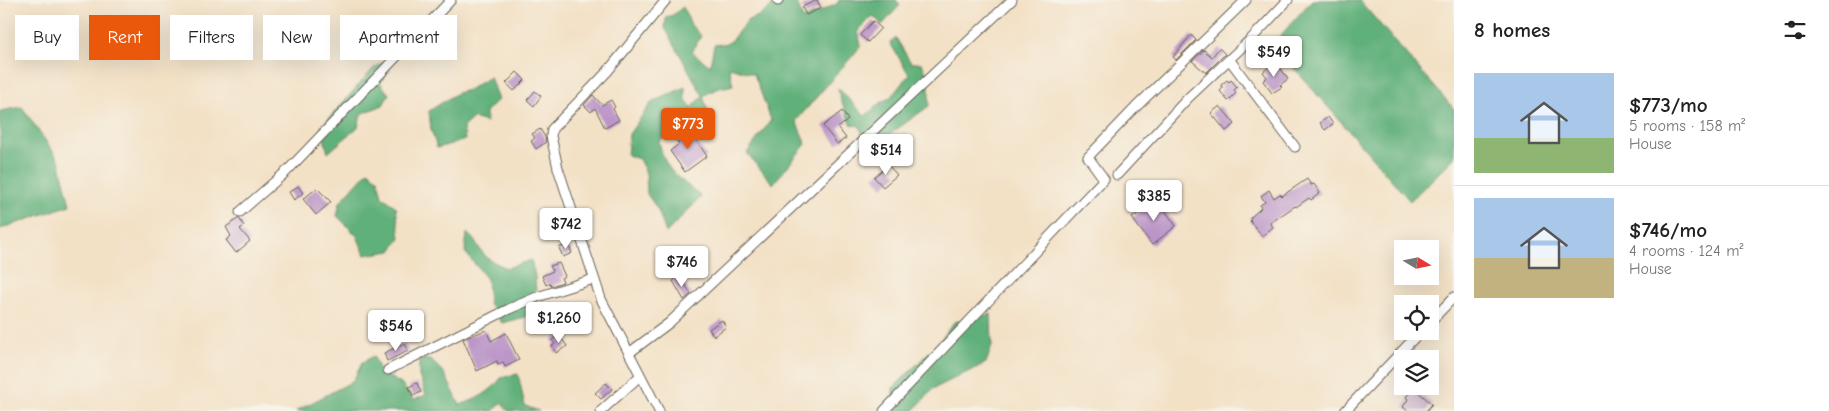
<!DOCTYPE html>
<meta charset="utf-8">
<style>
:root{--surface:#fff;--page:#f6f6f6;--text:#222;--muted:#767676;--line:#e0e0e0;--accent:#ea580c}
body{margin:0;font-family:"Comic Neue",sans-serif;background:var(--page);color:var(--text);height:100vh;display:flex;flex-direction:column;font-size:19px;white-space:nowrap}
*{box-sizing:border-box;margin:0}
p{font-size:16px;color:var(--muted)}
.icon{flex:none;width:28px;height:28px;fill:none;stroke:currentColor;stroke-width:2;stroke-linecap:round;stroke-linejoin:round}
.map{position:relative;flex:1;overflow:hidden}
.sheet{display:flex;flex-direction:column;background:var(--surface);width:375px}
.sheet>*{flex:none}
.guide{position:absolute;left:15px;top:15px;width:475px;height:45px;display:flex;gap:10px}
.needle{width:32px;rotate:100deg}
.fabs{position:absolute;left:1394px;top:240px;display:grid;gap:10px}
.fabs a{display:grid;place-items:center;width:45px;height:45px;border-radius:0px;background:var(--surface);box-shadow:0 5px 20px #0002;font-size:25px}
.price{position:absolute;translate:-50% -42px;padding:0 11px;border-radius:5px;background:#fff;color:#222;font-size:16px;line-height:32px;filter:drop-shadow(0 1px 2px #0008)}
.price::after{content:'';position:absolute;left:50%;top:30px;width:15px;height:11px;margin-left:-8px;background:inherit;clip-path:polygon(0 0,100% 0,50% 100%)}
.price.on{background:var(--accent);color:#fff}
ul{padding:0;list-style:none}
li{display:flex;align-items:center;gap:15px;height:125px;padding:0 20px}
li+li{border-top:1px solid var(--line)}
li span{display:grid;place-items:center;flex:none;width:140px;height:100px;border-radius:0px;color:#555}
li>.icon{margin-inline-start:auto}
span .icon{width:60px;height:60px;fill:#fffc;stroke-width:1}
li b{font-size:21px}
h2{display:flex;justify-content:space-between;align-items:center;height:60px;padding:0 20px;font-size:21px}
.pill{padding:0 18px;border-radius:0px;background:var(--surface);box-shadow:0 5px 20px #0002;font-size:18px;line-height:45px}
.pill.on{background:var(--accent);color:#fff}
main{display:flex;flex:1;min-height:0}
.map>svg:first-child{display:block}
.forest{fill:#61b07a;stroke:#3e664b}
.building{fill:#bb95c8}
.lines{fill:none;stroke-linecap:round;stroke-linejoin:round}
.street-casing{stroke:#676158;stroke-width:11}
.street{stroke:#fff;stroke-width:9}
</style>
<main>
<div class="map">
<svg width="1454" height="411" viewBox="0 0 1454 411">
<rect width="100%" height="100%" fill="#f7f3e8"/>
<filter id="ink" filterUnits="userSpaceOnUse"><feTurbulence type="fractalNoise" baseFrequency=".02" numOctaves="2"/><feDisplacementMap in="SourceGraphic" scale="10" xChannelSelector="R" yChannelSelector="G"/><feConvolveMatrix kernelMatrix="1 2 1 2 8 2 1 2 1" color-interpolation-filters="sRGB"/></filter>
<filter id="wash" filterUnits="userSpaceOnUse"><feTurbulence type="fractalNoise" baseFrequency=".0096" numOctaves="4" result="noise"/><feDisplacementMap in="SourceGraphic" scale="20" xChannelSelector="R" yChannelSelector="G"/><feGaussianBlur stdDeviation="1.12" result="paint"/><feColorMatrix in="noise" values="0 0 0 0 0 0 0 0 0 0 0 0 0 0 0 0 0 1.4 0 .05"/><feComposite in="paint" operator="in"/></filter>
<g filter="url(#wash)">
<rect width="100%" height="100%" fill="#f3e1c6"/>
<path class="forest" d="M 779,0 L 796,0 L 803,19 L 837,4 L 839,0 L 896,0 L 900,5 L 882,25 L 873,16 L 858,31 L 861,46 L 796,121 L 806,144 L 773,184 L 747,153 L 771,120 L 754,74 L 729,67 L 733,85 L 716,89 L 703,96 L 711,121 L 698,131 L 685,123 L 659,141 C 666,175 678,175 701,197 L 666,233 L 658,210 L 647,194 L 646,173 L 639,159 L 627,155 L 629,134 L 652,102 L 685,87 L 685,98 L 691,108 L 703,96 L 665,28 L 666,17 L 673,15 L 683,7 L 691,25 L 701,36 L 692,52 L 710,66 L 714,45 L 729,43 L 748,20 L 761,15 Z
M 1312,0 L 1359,0 L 1454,109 L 1454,158 L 1410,201 L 1273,44 Z
M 896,38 L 911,63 L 922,63 L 929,81 L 929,106 L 886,137 L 873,149 L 865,145 L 860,126 L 852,125 L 841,101 L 838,88 L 865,116 L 878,105 L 892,96 L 906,78 L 910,76 L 890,43 Z
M 383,62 L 390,70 L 380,83 L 389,94 L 383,105 L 361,114 L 358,127 L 328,153 L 321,127 L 373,69 Z
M 490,77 L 498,100 L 486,111 L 486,122 L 473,118 L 463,127 L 465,140 L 437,148 L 431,130 L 429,111 L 457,93 L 468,90 Z
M 22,107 L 59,160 L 70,205 L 0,229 L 0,111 Z
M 368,171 L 378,179 L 382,196 L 396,207 L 400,238 L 391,251 L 365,255 L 357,236 L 337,216 L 340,202 Z
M 467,233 C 474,239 477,245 482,252 C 489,261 498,264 507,268 L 531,260 L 535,276 L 537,308 L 526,317 L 502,323 L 489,303 L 487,279 L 465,252 Z
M 991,314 L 992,346 L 986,363 L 933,389 L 913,411 L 892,411 L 893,388 L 939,342 L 954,322 Z
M 373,356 L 381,372 L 401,384 L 414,400 L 426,395 L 419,376 L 419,359 L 431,360 L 444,373 L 460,405 C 477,399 490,393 501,378 L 518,374 L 525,406 L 539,411 L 508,411 L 502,403 L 493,411 L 296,411 L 353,381 L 362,363 Z"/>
<g id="blocks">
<path class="building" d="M 817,0 L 821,8 L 806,15 L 802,7 Z
M 873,21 L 881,28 L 868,42 L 860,35 Z
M 1191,35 L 1196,40 L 1176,60 L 1173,57 Z
M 433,41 L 441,48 L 432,57 L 425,51 Z
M 1219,48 L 1225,54 L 1206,73 L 1192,61 L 1204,50 L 1212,57 Z
M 1271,65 L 1274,70 L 1279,66 L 1288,79 L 1280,85 L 1282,87 L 1272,93 L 1263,81 L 1267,77 L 1263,72 Z
M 517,72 L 525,80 L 514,91 L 506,83 Z
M 1227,80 L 1229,82 L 1231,80 L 1237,87 L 1234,90 L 1236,93 L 1228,101 L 1220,91 L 1223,88 L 1221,85 Z
M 535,91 L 541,96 L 534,106 L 527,100 Z
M 593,95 L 602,105 L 611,100 L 615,107 L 613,109 L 619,120 L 605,128 L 595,108 L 591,112 L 584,105 Z
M 1220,106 L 1235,124 L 1226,131 L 1211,113 Z
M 842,111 L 848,120 L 838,128 L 846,138 L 837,144 L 823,126 Z
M 1328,117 L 1333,124 L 1325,130 L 1320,123 Z
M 687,127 L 707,156 L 685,172 L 670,151 L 679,144 L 674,137 Z
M 540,129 L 545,137 L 546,142 L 536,149 L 531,141 L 535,138 L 532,134 Z
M 888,165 L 897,175 L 883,187 L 874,177 Z
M 1307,179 L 1311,185 L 1314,184 L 1320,193 L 1311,200 L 1309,198 L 1296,207 L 1295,206 L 1270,223 L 1273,227 L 1262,236 L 1250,221 L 1251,220 L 1250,218 L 1261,208 L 1260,205 L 1265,202 L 1261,196 L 1269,190 L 1274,198 L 1280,194 L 1282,196 Z
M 298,186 L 303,193 L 294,200 L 289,192 Z
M 317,188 L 331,202 L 316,215 L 303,199 Z
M 1157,199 L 1176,226 L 1152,245 L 1132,218 Z
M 239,218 L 244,226 L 240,229 L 250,241 L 236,253 L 226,240 L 231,236 L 226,227 Z
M 559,218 L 563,229 L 555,233 L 550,221 Z
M 568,244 L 572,253 L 563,257 L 559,248 Z
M 669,260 L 672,268 L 664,272 L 660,264 Z
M 559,263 L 565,276 L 561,278 L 563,282 L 551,286 L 550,283 L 546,285 L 542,276 L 553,271 L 550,266 Z
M 680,276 L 691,294 L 684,300 L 673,281 Z
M 722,320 L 726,327 L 714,336 L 709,329 Z
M 486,330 L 491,341 L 506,333 L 519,360 L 505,367 L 503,362 L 498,365 L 497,361 L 477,371 L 463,339 Z
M 559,335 L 567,346 L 556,353 L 552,346 L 555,344 L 552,340 Z
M 405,343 L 408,351 L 387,361 L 384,353 Z
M 417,383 L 421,392 L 413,396 L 409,387 Z
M 606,383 L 612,389 L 601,399 L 595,393 Z
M 1414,388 L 1432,404 L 1426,411 L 1408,411 L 1403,407 L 1408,399 L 1406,397 Z"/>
</g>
</g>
<g filter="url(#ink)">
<use href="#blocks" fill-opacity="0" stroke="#676158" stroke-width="1"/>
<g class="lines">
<defs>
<path id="street" d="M 778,0 L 778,1
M 1229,59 L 1295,147
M 1117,175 L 1188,98 L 1254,36 L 1288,0
M 240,212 L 287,171 L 451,0
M 1430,322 L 1454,297
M 629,353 L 669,323 L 702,292 L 1012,0
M 388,370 L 509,309 L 537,297 L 594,279
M 601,411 L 640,376
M 659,411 L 601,299 L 558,168 L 551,136 L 552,129 L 607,72 L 666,0
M 884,411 L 1104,179 L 1088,157 L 1136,107 L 1246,0
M 1345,411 L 1421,331"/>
</defs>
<use href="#street" class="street-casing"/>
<use href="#street" class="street"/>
</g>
</g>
</svg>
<div class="fabs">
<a><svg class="needle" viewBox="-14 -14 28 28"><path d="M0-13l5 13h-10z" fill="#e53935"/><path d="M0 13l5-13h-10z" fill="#767676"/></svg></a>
<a><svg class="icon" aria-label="locate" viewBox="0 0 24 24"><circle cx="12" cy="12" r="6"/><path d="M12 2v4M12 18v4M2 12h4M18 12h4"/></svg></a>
<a><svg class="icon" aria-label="layers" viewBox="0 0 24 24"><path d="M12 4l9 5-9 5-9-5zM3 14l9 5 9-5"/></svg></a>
</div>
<b class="price" style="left:1274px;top:78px">$549</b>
<b class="price on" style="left:688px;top:150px">$773</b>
<b class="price" style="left:886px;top:176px">$514</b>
<b class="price" style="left:1154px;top:222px">$385</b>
<b class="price" style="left:566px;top:250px">$742</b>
<b class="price" style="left:682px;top:288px">$746</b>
<b class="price" style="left:559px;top:344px">$1,260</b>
<b class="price" style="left:396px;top:352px">$546</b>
<div class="guide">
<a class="pill">Buy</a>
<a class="pill on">Rent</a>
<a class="pill">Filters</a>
<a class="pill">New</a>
<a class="pill">Apartment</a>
</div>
</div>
<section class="sheet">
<h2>8 homes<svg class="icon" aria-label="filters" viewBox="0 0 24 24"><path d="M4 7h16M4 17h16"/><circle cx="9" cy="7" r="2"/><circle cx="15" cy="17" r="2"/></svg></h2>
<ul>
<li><span style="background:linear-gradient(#a9c7e8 65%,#8fb573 0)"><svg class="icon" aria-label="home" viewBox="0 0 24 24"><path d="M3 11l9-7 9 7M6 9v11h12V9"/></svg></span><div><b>$773/mo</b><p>5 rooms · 158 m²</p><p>House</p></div></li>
<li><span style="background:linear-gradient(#a9c7e8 60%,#c2b280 0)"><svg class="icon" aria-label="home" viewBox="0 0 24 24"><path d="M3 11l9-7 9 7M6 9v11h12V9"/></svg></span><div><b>$746/mo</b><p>4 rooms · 124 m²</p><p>House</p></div></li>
</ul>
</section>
</main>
